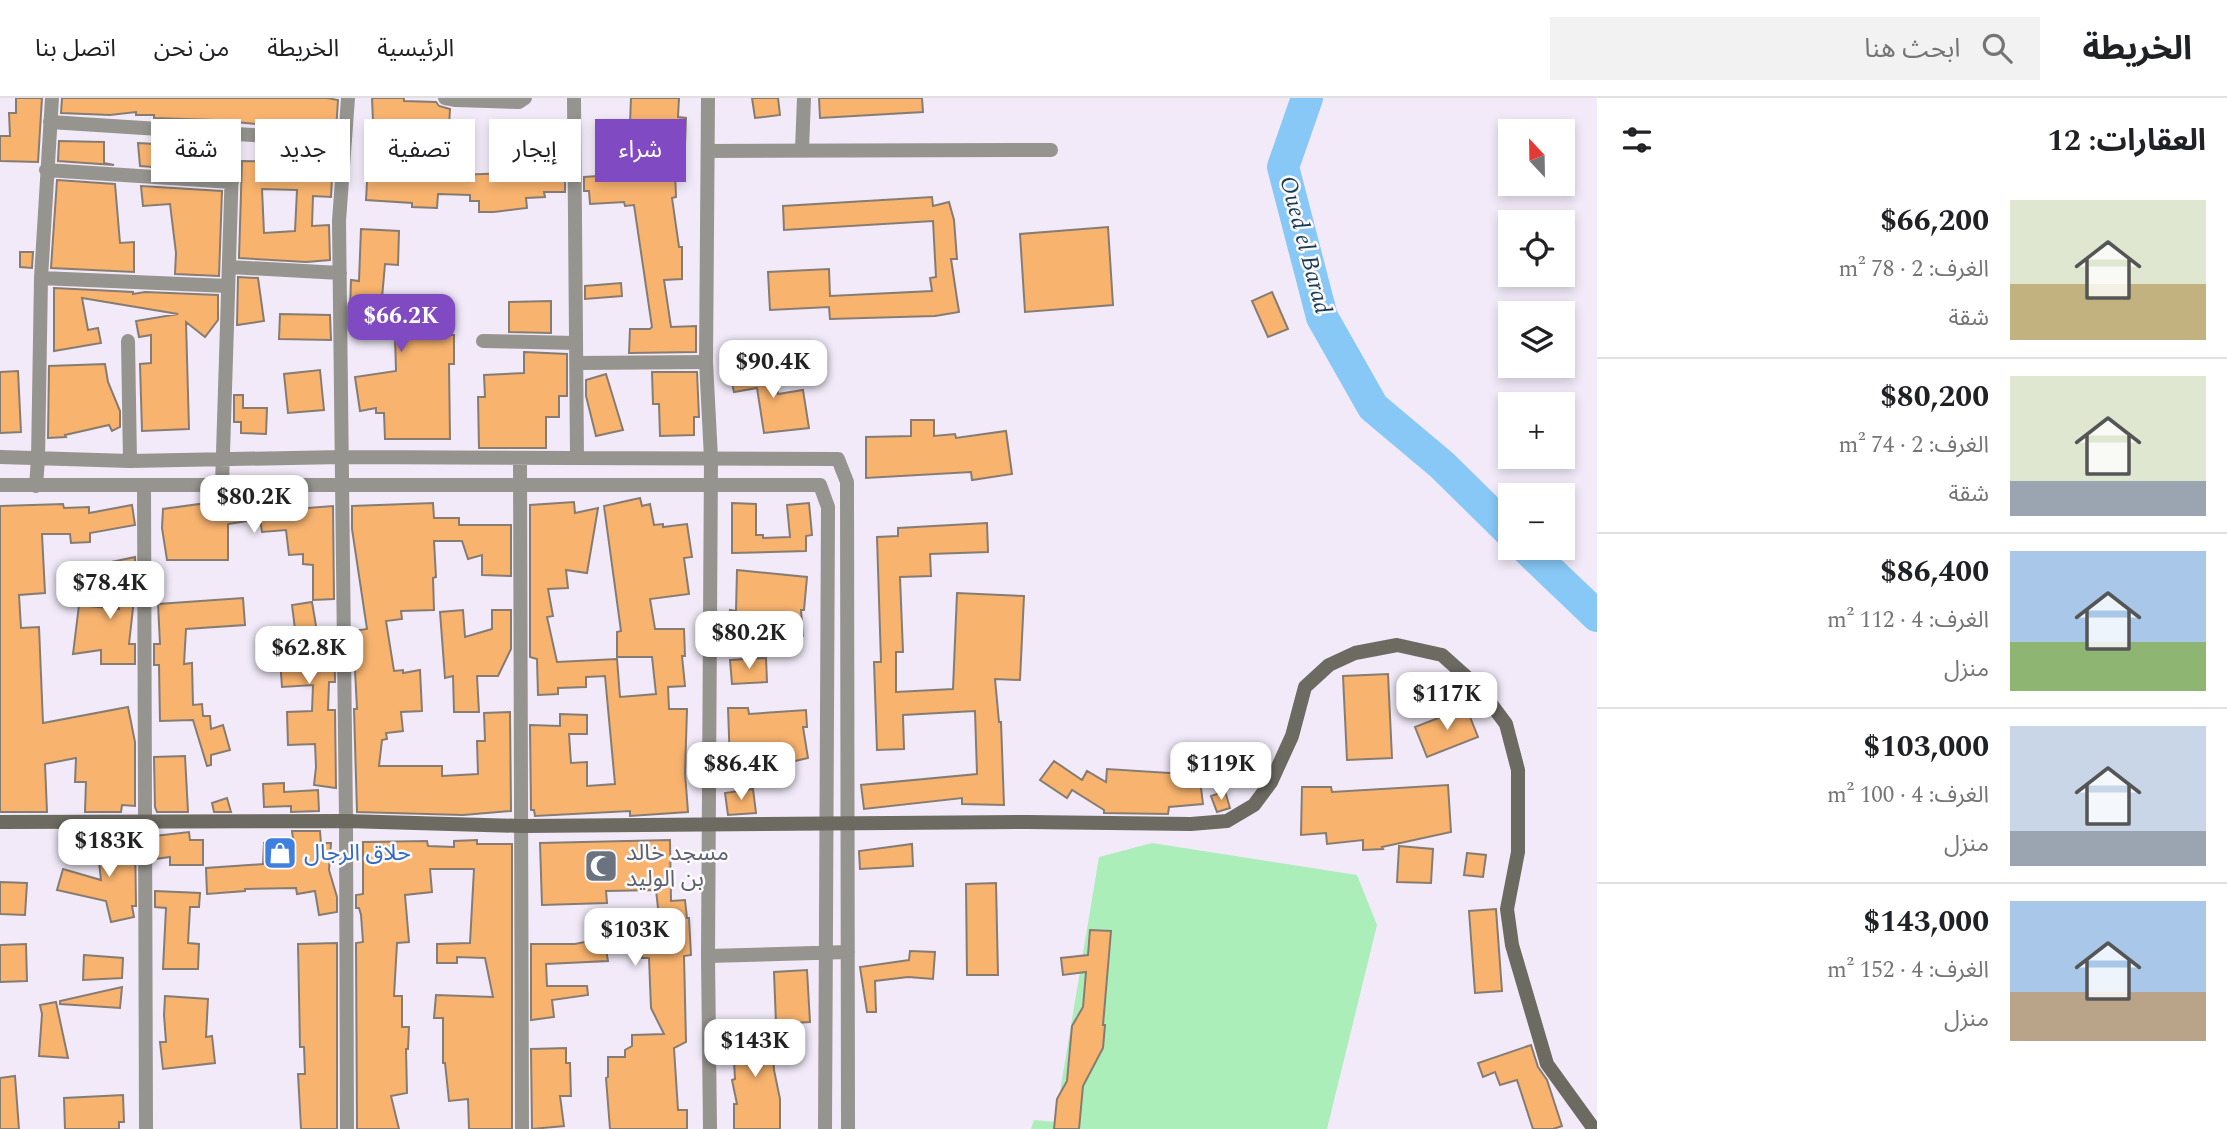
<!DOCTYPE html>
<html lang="ar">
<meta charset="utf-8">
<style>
:root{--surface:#fff;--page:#f2f2f2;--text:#202124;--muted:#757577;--line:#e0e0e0;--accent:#804bc2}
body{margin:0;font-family:Spectral,"Noto Sans Arabic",serif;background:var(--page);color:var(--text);direction:rtl;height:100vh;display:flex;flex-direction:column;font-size:26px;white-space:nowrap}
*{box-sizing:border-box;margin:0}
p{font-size:23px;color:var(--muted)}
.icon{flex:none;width:38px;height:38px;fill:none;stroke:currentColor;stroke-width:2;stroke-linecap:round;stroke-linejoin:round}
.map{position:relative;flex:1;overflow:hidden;direction:ltr}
.sheet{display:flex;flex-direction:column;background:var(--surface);width:630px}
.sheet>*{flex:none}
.top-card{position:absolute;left:21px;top:21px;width:665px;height:63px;direction:rtl;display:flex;gap:14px}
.needle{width:46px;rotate:338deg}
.controls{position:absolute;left:1498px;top:21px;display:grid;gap:14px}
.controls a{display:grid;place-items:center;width:77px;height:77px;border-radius:0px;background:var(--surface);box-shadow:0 4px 10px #0003;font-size:35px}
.price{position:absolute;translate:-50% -60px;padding:0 16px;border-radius:14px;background:#fff;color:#222;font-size:23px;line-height:46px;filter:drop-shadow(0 2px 4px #0008)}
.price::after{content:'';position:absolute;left:50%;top:42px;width:21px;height:16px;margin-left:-10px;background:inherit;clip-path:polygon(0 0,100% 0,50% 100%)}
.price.selected{background:var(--accent);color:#fff}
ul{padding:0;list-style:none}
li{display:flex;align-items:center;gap:21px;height:175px;padding:0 21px}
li+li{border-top:2px solid var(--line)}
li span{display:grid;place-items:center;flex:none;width:196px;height:140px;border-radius:0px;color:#555}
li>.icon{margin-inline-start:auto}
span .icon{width:84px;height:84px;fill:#fffc;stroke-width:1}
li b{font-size:30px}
h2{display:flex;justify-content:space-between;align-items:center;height:84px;padding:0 21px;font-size:30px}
.tag{padding:0 24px;border-radius:0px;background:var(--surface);box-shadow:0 4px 10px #0003;font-size:24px;line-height:63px}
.tag.selected{background:var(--accent);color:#fff}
header{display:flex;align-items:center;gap:42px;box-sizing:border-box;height:98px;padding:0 35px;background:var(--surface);border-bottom:2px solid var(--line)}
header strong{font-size:33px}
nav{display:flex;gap:38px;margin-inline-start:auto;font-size:24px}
.search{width:490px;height:63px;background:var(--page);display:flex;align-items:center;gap:18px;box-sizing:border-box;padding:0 24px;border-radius:0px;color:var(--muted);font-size:26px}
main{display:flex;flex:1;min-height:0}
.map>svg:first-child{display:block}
.green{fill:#abeeb9}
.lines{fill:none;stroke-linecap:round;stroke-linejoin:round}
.river{stroke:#87c8f7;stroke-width:32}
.building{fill:#f8b36f;stroke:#877c72;stroke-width:2;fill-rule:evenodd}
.minor{stroke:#96948e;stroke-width:14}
.tertiary{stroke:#96948e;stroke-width:14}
.secondary{stroke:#6c6a61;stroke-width:14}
.labels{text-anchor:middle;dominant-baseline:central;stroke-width:5;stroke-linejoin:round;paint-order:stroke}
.shop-label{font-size:23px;fill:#366cbe;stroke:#fcfafd;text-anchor:start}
.worship-label{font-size:23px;fill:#5b616d;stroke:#fcfafd;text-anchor:start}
.water-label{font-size:24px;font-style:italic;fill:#163b52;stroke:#fcfafd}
</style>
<header>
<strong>الخريطة</strong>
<div class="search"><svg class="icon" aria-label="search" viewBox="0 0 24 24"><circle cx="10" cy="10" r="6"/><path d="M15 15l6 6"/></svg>ابحث هنا</div>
<nav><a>الرئيسية</a><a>الخريطة</a><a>من نحن</a><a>اتصل بنا</a></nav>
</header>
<main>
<section class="sheet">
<h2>العقارات: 12<svg class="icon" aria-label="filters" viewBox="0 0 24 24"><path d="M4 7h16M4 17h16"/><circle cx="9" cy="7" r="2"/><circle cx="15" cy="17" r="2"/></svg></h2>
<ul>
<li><span style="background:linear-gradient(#dfe7d0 60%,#c2b280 0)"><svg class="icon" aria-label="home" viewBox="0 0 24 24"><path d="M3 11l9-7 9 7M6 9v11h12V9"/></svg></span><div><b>$66,200</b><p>الغرف: 2 · 78 m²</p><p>شقة</p></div></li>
<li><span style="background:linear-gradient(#dfe7d0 75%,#9aa5b1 0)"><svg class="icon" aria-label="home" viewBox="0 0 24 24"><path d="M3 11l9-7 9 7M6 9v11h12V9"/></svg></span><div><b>$80,200</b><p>الغرف: 2 · 74 m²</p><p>شقة</p></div></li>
<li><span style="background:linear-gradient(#a9c7e8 65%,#8fb573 0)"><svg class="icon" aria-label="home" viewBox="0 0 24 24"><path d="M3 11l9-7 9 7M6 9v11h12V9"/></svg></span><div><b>$86,400</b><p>الغرف: 4 · 112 m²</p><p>منزل</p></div></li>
<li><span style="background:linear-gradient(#c9d6e8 75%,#9aa5b1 0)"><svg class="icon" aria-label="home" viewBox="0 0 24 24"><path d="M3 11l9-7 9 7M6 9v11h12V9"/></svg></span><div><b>$103,000</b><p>الغرف: 4 · 100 m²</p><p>منزل</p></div></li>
<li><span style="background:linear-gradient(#a9c7e8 65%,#b9a48a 0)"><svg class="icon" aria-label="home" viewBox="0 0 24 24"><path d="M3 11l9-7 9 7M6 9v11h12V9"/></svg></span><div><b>$143,000</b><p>الغرف: 4 · 152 m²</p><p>منزل</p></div></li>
</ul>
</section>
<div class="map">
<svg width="1597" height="1031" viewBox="0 0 1597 1031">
<rect width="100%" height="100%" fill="#f2eaf9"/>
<path class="green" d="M 1152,745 L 1357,777 L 1377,827 L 1327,1031 L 1031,1031 L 1034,1022 L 1055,1024 L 1099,759 Z"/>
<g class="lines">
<path class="river" d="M 1307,0 L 1283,69 L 1322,219 L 1373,309 L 1442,367 L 1510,434
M 1526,450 L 1597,518"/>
</g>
<path class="building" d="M 16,0 L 42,0 L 38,64 L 0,63 L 0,38 L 10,38 L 9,15 L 16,15 Z
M 62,0 L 327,0 L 338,2 L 336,33 L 257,28 L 257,26 L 214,22 L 154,20 L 154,17 L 136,17 L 136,14 L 110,17 L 61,15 Z
M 372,0 L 404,0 L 404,3 L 436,4 L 439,8 L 450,11 L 449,29 L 453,29 L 453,44 L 441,44 L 439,72 L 458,73 L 457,77 L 509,75 L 510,37 L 533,38 L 534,29 L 565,30 L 565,94 L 544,94 L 545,99 L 526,100 L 527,110 L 494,114 L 479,114 L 479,103 L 470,103 L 470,97 L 438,96 L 437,110 L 412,109 L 412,105 L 366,102 L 369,47 L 374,47 Z
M 631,0 L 679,0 L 678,19 L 686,20 L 685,47 L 674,47 L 676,99 L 672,100 L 679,149 L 682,149 L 682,181 L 664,182 L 671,229 L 696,228 L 696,254 L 629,255 L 630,231 L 650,231 L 652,229 L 634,107 L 625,108 L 624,104 L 590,106 L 589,93 L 584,93 L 584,79 L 628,76 Z
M 752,0 L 778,0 L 780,17 L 755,20 Z
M 819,0 L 922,0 L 923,14 L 820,20 Z
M 59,43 L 104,44 L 104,65 L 114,67 L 58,63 Z
M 138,45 L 223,50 L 222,74 L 140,68 Z
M 242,63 L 282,64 L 282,66 L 321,67 L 321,80 L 332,81 L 331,99 L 313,98 L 312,128 L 329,127 L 330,162 L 306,164 L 239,160 ZM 262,91 L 297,92 L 295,133 L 264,135 Z
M 57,82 L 115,86 L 120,145 L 134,144 L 134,174 L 51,170 Z
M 141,88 L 222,93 L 219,178 L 175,176 L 176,155 L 170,106 L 143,108 Z
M 932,99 L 933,108 L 949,104 L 954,122 L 957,161 L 951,161 L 959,214 L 935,218 L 830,221 L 829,209 L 770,212 L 768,174 L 829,171 L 830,198 L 932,193 L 930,180 L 936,179 L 933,123 L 784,132 L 783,108 Z
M 1108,129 L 1113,207 L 1025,214 L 1020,136 Z
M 361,131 L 399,133 L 398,167 L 385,166 L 382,200 L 393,201 L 391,214 L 400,214 L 399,237 L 454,237 L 454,266 L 449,266 L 450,341 L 385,341 L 384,315 L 376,315 L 376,310 L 360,313 L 355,279 L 396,273 L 395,238 L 363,237 L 364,212 L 350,211 L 351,182 L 359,183 Z
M 20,154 L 33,154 L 32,170 L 20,169 Z
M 238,179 L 258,180 L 264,223 L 237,227 Z
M 621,185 L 622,198 L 585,201 L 585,188 Z
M 54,190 L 133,194 L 133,196 L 145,194 L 218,197 L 218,222 L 205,239 L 186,224 L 189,331 L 142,333 L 140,266 L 151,265 L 151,237 L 139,239 L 136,223 L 178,216 L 82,200 L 88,232 L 98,230 L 101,245 L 54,253 Z
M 1272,194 L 1288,231 L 1268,239 L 1252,203 Z
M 551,203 L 551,235 L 509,234 L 509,204 Z
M 280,216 L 330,217 L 331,242 L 279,241 Z
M 524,254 L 567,256 L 567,298 L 559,298 L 559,319 L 546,319 L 546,350 L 479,350 L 478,299 L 485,299 L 484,277 L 524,275 Z
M 105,266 L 108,284 L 120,313 L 120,329 L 112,333 L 109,327 L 65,337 L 66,339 L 48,340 L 49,268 Z
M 772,267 L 778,296 L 803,292 L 809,330 L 764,335 L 757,290 L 734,294 L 730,276 Z
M 320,272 L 324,312 L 288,315 L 284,276 Z
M 18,273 L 21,334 L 0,335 L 0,274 Z
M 652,274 L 697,274 L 699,319 L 694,319 L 694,337 L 660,338 L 659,306 L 653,306 Z
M 606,276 L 623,332 L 596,338 L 586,298 L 586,282 Z
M 234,297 L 243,297 L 243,310 L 267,310 L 266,336 L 241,335 L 241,324 L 234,324 Z
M 911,322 L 934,322 L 934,338 L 955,336 L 956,340 L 1006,333 L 1012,376 L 972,382 L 971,374 L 866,380 L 866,339 L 911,338 Z
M 640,400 L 642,408 L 650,406 L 654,427 L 663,426 L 663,429 L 687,426 L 692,459 L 684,460 L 689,496 L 650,501 L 655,531 L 684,531 L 685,558 L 682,558 L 685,588 L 668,589 L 669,611 L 687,611 L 685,675 L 688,714 L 630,718 L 630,713 L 535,718 L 534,712 L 531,712 L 530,627 L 560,628 L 560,616 L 587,617 L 587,636 L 569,636 L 571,665 L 587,664 L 587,688 L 615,686 L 605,578 L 586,579 L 586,589 L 558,590 L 558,596 L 538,597 L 537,561 L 530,559 L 530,407 L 574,404 L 575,415 L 598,410 L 587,475 L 566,472 L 568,490 L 548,491 L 553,518 L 547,519 L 557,564 L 617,561 L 620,599 L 656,596 L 652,559 L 617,559 L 617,534 L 621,533 L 604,408 Z
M 229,402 L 230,410 L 294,405 L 294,411 L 333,408 L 334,501 L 313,502 L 313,467 L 303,466 L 303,456 L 289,457 L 286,432 L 262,434 L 260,421 L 228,426 L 228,462 L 167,462 L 162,430 L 163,411 Z
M 433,405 L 434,420 L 459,420 L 459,427 L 511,427 L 511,478 L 482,477 L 482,457 L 468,461 L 462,443 L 434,443 L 436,479 L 433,480 L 434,512 L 401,513 L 402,521 L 386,523 L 394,573 L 403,572 L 403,575 L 420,572 L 422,613 L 401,614 L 403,633 L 386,635 L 387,641 L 382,642 L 379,668 L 442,668 L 442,678 L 478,676 L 477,643 L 485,643 L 484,615 L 510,614 L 511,713 L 463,717 L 357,714 L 354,611 L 357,611 L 353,533 L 367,531 L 352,431 L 352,408 Z
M 732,405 L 756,406 L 756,437 L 763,437 L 763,440 L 790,439 L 787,407 L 809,405 L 812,437 L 806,438 L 806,453 L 732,455 Z
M 63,406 L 64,410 L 89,409 L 89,415 L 132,407 L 135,427 L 90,435 L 90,444 L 71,445 L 70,436 L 42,436 L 45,495 L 19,497 L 21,530 L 39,529 L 43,625 L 128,609 L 135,644 L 135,708 L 122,707 L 121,714 L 85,714 L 86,684 L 75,684 L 76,660 L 45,666 L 47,714 L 0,714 L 0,408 Z
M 987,425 L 988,454 L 930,456 L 931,478 L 900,479 L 903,554 L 896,554 L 896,594 L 953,591 L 957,495 L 1024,498 L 1020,582 L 995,581 L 999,624 L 1001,624 L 1004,707 L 962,706 L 962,700 L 864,711 L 861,687 L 977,676 L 975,613 L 903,617 L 904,651 L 877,652 L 874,564 L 881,564 L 877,439 L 898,438 L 898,430 Z
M 135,459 L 135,492 L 129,546 L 135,546 L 135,566 L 101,566 L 101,552 L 73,556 L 79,507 L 119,511 L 111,464 Z
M 737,472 L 807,479 L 804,512 L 801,512 L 803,538 L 729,537 L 730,512 L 736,513 Z
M 243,500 L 245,527 L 186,531 L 184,566 L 192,565 L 193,607 L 202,606 L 203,618 L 210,618 L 211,631 L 223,627 L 230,652 L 211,657 L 211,667 L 207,668 L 193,622 L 160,623 L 159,567 L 154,567 L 154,546 L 160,546 L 158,506 Z
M 312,504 L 317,534 L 334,533 L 335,584 L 329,584 L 328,612 L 335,612 L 336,690 L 314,687 L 316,669 L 315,646 L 288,647 L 287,614 L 312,613 L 313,587 L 282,589 L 280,561 L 265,562 L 264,533 L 295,531 L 292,507 Z
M 463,512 L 465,539 L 492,531 L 492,512 L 511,512 L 511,551 L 498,578 L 477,578 L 479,614 L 454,614 L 453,578 L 445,580 L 440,514 Z
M 766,560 L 767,584 L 732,586 L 730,562 Z
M 1388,576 L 1392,660 L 1347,662 L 1343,578 Z
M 1466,609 L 1478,639 L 1427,659 L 1415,629 Z
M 728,610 L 748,610 L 749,616 L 806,612 L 807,629 L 803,629 L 808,660 L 791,664 L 730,665 Z
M 185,658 L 188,714 L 157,714 L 155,709 L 154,659 Z
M 1054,663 L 1082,682 L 1087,673 L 1106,684 L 1107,671 L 1185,676 L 1199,674 L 1203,706 L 1169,709 L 1168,716 L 1104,715 L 1104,712 L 1072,692 L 1067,700 L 1040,682 Z
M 284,685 L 284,694 L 318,692 L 319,713 L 291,714 L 291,708 L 264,709 L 263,686 Z
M 1448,687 L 1451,734 L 1382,749 L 1383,751 L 1363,752 L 1363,742 L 1327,746 L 1326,735 L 1301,737 L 1302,689 L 1331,689 L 1332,694 Z
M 753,691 L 756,715 L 728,717 L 725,695 Z
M 1225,693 L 1230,710 L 1217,714 L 1211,698 Z
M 227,700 L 231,714 L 214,714 L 212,705 Z
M 292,733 L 320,733 L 321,745 L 331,745 L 329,772 L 337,799 L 337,814 L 319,817 L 315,793 L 297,796 L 296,790 L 245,791 L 245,793 L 207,796 L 206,770 L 263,766 L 264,745 L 274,746 L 293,740 Z
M 189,734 L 190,742 L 203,742 L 203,767 L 170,767 L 170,759 L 155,761 L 155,738 Z
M 135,740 L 136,808 L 132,808 L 134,819 L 111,824 L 106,803 L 57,792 L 63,771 L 101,782 L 97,745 Z
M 477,742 L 477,746 L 512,746 L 512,1031 L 469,1031 L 468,1001 L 449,1003 L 445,965 L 443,965 L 443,920 L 434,920 L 436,897 L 493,899 L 485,860 L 457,859 L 457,865 L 437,865 L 437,846 L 470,845 L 474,771 L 430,771 L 432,794 L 405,797 L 409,844 L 397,845 L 394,898 L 402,898 L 402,929 L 409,929 L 408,951 L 406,951 L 407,995 L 391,998 L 399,1031 L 357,1031 L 356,845 L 363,844 L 361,817 L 359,810 L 356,810 L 356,797 L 363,796 L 363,744 L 427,743 L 428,748 L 454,749 L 454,743 Z
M 670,742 L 671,803 L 685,802 L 687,820 L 689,820 L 691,857 L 684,858 L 686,944 L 674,950 L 678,1012 L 687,1012 L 687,1031 L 610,1031 L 606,980 L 608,979 L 608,959 L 625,959 L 625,952 L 632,948 L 632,937 L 664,936 L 651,910 L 649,860 L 642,860 L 640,824 L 659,819 L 656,792 L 606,793 L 607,805 L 542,807 L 540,745 Z
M 912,746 L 913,768 L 860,771 L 859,753 Z
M 1399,748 L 1433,751 L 1431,785 L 1397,784 Z
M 1467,755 L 1486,757 L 1483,779 L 1464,777 Z
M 0,784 L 27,785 L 25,817 L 0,816 Z
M 996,785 L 998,877 L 967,877 L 966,786 Z
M 155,793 L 200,795 L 199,809 L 190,809 L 188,845 L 199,846 L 198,871 L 163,871 L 166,810 L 155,809 Z
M 1496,811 L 1502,893 L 1475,895 L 1469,813 Z
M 1090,832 L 1111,833 L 1103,927 L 1105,927 L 1103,950 L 1083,988 L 1079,1031 L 1054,1031 L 1057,1001 L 1067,983 L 1072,928 L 1083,909 L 1086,874 L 1063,877 L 1061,860 L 1088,857 Z
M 604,840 L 608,863 L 546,866 L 547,888 L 587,888 L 588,897 L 552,902 L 554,919 L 531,922 L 531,846 L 575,846 Z
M 337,845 L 337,1031 L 301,1031 L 298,976 L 305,976 L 304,949 L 300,949 L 298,846 Z
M 26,846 L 27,883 L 0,884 L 0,847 Z
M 910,853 L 935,854 L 933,881 L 908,879 L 875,883 L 876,914 L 867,914 L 860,869 L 909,862 Z
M 84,857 L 123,860 L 122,880 L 83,882 Z
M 807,872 L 810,924 L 776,926 L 774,874 Z
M 122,889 L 120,910 L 60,906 L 60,903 Z
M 165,898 L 208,901 L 206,939 L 212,938 L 215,965 L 163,971 L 160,944 L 166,944 L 164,917 Z
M 56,904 L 68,960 L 39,958 L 42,916 L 40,907 Z
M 771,925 L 774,972 L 780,1001 L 780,1031 L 734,1031 L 734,1006 L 737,1006 L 732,982 L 735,981 L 732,928 Z
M 1531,947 L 1538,969 L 1547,982 L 1562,1028 L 1553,1031 L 1533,1031 L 1517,982 L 1500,987 L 1495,974 L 1483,979 L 1478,965 Z
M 566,950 L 566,965 L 570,965 L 571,998 L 560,998 L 564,1028 L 532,1031 L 531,951 Z
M 15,978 L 19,1031 L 0,1031 L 0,980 Z
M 123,997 L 124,1024 L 119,1024 L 119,1031 L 65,1031 L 64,1000 Z"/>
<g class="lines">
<path class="minor" d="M 445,0 L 456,2 L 519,4 L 525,0
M 574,0 L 577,360
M 50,24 L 345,43
M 802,52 L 804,0
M 708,53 L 1051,52
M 46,72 L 232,84
M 229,169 L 340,175
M 41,180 L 228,188
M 128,243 L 130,363
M 483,243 L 576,245
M 577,265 L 706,264
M 0,359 L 130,363 L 342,359 L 838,361 L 847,384 L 848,1031
M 520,360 L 522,1031
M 0,387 L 820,387 L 828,409 L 825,1031
M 144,387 L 146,1031
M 222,387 L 233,36
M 36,388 L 38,361 L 41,180 L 52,0
M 708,858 L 848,854
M 347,1031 L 346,723 L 339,123 L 348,0"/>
<path class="tertiary" d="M 708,0 L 706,264 L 711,360 L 708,858 L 710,1031"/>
<path class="secondary" d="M 0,724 L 346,723 L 522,728 L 1028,724 L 1191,726 L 1227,723 L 1254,707 L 1271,684 L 1292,638 L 1305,589 L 1329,567 L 1355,555 L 1397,547 L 1442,557 L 1480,591 L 1506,626 L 1518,672 L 1518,754 L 1507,811 L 1512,847 L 1547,966 L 1594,1031"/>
</g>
<defs>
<symbol id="shop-square" viewBox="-11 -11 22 22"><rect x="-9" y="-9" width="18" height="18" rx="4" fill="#3f7fe0" stroke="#fcfafd"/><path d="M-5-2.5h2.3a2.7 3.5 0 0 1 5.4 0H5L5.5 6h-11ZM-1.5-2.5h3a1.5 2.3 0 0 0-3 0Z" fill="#fff"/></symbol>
<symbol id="mosque-square" viewBox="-11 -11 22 22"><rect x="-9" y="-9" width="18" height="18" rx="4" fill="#6b7280" stroke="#fcfafd"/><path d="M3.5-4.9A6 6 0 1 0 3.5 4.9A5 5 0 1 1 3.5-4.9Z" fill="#fff"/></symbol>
</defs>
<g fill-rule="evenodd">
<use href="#shop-square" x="261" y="736" width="38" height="38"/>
<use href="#mosque-square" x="582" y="749" width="38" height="38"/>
</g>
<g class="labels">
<g class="shop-label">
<text x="304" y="755">حلاق الرجال</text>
</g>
<g class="worship-label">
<text x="626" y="755">مسجد خالد<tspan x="626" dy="26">بن الوليد</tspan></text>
</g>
<g class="water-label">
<text transform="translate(1305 147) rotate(75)">Oued el Barad</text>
</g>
</g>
</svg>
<div class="controls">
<a><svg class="needle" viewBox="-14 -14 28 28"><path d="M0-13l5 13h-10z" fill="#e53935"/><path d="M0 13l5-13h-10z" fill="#757577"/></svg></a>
<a><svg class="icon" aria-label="locate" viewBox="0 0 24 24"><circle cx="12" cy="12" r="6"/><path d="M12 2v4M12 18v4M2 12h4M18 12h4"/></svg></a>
<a><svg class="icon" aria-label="layers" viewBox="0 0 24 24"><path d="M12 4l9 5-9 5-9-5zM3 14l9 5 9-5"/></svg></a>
<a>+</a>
<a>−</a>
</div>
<b class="price selected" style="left:401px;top:256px">$66.2K</b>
<b class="price" style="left:773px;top:302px">$90.4K</b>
<b class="price" style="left:254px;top:437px">$80.2K</b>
<b class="price" style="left:110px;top:523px">$78.4K</b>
<b class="price" style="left:749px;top:573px">$80.2K</b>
<b class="price" style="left:309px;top:588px">$62.8K</b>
<b class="price" style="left:1447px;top:634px">$117K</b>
<b class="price" style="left:741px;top:704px">$86.4K</b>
<b class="price" style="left:1221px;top:704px">$119K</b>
<b class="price" style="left:109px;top:781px">$183K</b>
<b class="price" style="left:635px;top:870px">$103K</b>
<b class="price" style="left:755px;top:981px">$143K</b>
<div class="top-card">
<a class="tag selected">شراء</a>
<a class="tag">إيجار</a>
<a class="tag">تصفية</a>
<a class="tag">جديد</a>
<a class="tag">شقة</a>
</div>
</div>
</main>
